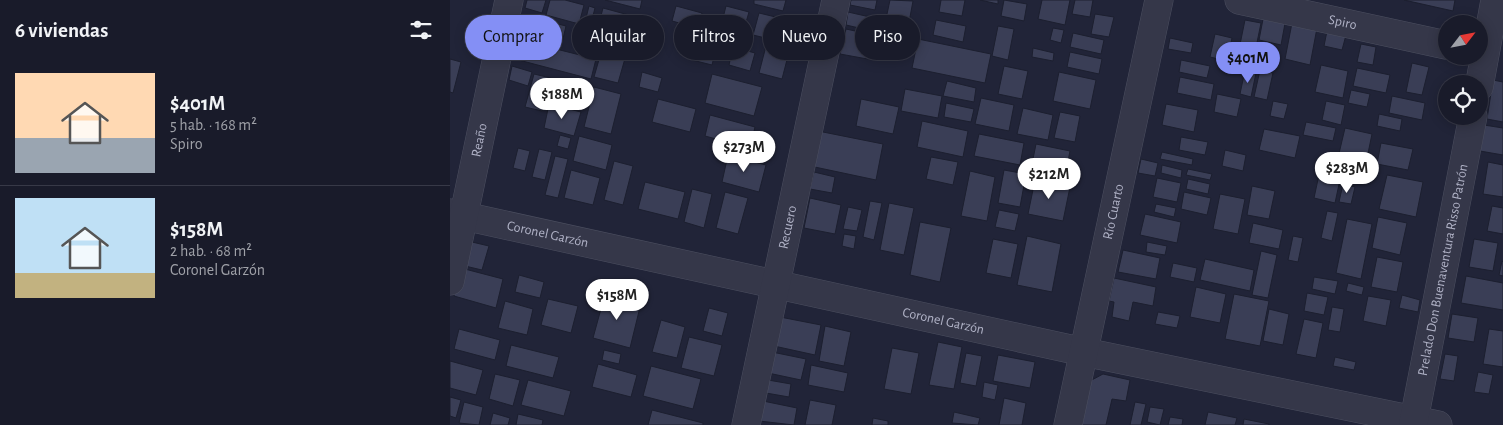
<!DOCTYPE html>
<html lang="es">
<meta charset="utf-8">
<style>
:root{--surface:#191b2a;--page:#262836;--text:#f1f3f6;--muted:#9fa1a8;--line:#373947;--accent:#848ff5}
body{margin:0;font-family:"Alegreya Sans",sans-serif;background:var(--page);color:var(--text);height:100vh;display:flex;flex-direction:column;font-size:19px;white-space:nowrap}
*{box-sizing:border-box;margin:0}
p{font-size:16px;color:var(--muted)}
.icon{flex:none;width:28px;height:28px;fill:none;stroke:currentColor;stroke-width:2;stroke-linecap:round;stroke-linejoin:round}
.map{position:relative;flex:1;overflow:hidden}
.side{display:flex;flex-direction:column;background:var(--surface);width:450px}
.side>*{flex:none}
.guide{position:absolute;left:15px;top:15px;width:475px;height:45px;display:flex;gap:10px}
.needle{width:32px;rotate:58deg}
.controls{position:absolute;left:988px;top:15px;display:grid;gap:10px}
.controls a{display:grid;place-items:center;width:50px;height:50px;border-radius:50%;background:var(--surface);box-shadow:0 2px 12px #0003,0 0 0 1px var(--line);font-size:25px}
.price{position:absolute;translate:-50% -42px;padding:0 11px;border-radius:18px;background:#fff;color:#222;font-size:16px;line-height:32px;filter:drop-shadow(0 1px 2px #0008)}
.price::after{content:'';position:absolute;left:50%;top:30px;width:15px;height:11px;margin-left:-8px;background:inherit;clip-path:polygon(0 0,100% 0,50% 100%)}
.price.selected{background:var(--accent);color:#111}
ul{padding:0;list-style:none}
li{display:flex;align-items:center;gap:15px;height:125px;padding:0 15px}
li+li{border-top:1px solid var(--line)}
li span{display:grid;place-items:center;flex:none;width:140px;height:100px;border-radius:0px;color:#555}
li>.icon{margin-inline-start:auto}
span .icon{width:60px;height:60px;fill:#fffc;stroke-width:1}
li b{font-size:21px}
h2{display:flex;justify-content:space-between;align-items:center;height:60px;padding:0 15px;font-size:21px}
.pill{padding:0 18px;border-radius:22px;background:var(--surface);box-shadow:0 2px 12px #0003,0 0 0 1px var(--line);font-size:18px;line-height:45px}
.pill.selected{background:var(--accent);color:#111}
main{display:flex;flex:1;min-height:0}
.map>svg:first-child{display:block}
.building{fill:#3a3e56;stroke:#1c1f2f}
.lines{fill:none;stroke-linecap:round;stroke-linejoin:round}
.minor-casing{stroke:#4c4f60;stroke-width:29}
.minor{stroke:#353749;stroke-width:28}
.labels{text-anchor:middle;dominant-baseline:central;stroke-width:4.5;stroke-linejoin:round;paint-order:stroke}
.street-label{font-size:14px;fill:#afb1c5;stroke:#1a1d2d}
</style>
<main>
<section class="side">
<h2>6 viviendas<svg class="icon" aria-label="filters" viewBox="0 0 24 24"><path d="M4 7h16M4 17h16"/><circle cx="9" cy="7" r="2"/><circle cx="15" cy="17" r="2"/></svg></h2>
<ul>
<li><span style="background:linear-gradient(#ffd9b3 65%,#9aa5b1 0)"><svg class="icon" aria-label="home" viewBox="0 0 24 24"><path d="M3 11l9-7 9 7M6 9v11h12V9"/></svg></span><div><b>$401M</b><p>5 hab. · 168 m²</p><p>Spiro</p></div></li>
<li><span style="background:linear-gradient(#bfe0f5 75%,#c2b280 0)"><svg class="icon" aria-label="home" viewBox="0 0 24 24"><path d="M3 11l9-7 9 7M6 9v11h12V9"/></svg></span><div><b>$158M</b><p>2 hab. · 68 m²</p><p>Coronel Garzón</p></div></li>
</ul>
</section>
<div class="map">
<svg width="1053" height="425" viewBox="0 0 1053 425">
<rect width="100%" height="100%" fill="#212438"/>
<path class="building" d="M 77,0 L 96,0 L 92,13 L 75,8 Z
M 100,0 L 115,0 L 134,5 L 129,24 L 96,15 Z
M 155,0 L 192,0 L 190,9 Z
M 304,0 L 336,0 L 333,11 L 304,4 Z
M 401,0 L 427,0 L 425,10 L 400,5 Z
M 440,0 L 463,1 L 457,33 L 434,28 Z
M 491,0 L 515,0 L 512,16 L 489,12 Z
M 530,0 L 548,0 L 548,4 Z
M 554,0 L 577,4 L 574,21 L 551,16 Z
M 592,0 L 620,0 L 615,25 L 588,19 Z
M 625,0 L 643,0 L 640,17 L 622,14 Z
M 954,0 L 1005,0 L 1003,11 Z
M 139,6 L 145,8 L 139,31 L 133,30 Z
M 226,6 L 252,13 L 248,28 L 222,21 Z
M 276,6 L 299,12 L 292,36 L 270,30 Z
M 153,8 L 201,21 L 195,44 L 147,31 Z
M 398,12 L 420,17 L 418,30 L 396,25 Z
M 309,13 L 338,20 L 332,42 L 303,35 Z
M 645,14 L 664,17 L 659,37 L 641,34 Z
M 814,14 L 836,18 L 831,45 L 809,40 Z
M 72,15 L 116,26 L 112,43 L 68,31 Z
M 486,20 L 516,26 L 513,42 L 483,35 Z
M 795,20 L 811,23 L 803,62 L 787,59 Z
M 842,23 L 867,28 L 860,65 L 835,59 Z
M 548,26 L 564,29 L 558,60 L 542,56 Z
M 603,28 L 614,30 L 611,43 L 600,40 Z
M 396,29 L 428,36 L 423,60 L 390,54 Z
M 877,31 L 896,35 L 892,50 L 874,46 Z
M 623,33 L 654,40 L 651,54 L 620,47 Z
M 765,34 L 782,38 L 777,61 L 760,57 Z
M 720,38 L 743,43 L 741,53 L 718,49 Z
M 66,39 L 146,59 L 141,79 L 61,58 Z
M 247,39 L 267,45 L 262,65 L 242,60 Z
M 468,39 L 541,54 L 535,83 L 462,68 Z
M 911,44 L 926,47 L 923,65 L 907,62 Z
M 316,46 L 339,52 L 332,79 L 309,73 Z
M 283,47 L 305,53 L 300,71 L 279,65 Z
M 583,48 L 604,53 L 603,61 L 582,57 Z
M 152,49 L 176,55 L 168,83 L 144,77 Z
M 620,52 L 652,59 L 649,74 L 617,67 Z
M 0,59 L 11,62 L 3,93 L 0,92 Z
M 731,60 L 760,66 L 757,78 L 729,72 Z
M 962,63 L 979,67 L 972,95 L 956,92 Z
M 871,65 L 898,71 L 893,98 L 865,92 Z
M 62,66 L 82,72 L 78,86 L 59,80 Z
M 554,66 L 578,71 L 572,99 L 548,94 Z
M 907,68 L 940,75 L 936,93 L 903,86 Z
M 795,70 L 806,73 L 801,97 L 790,94 Z
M 810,70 L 823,73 L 817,100 L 804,97 Z
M 192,72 L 212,78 L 208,92 L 189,87 Z
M 609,72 L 646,80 L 640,109 L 603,101 Z
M 84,74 L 101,78 L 92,111 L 75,107 Z
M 262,74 L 312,87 L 304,116 L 255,103 Z
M 730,77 L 764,84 L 761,100 L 727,93 Z
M 107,79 L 126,85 L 121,105 L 102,100 Z
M 1043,80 L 1053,82 L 1053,122 L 1037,119 Z
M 497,81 L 526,88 L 524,102 L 493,96 Z
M 144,87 L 171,94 L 161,134 L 134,127 Z
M 455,89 L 492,96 L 488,118 L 451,111 Z
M 901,90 L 920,94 L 917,107 L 898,103 Z
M 767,94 L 791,99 L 787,117 L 764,112 Z
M 942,96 L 975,103 L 972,120 L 939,113 Z
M 531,98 L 564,105 L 559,131 L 525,124 Z
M 208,99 L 246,109 L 240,132 L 202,122 Z
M 411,99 L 449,107 L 443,134 L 406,126 Z
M 823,101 L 838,104 L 834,119 L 820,116 Z
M 876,101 L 895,105 L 891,125 L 872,120 Z
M 496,103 L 524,109 L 521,122 L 494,117 Z
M 99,104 L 131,112 L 124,136 L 94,128 Z
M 716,104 L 748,110 L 744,132 L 712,125 Z
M 573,108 L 603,115 L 598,140 L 567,134 Z
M 610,112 L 630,116 L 625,142 L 604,138 Z
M 929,114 L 952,119 L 950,131 L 927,126 Z
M 260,115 L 305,127 L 300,148 L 255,136 Z
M 472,121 L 518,131 L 513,157 L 467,147 Z
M 856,122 L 886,128 L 883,141 L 853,135 Z
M 1034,125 L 1053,128 L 1053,155 L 1030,151 Z
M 895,128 L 922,134 L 915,168 L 887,162 Z
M 814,129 L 850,136 L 845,158 L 809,150 Z
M 368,131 L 433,144 L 426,180 L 360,166 Z
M 529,134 L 574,143 L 570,165 L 524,156 Z
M 110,135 L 121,138 L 118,149 L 107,146 Z
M 129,136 L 162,145 L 156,170 L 123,161 Z
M 731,137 L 758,142 L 755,155 L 729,150 Z
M 931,143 L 963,149 L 958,170 L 927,164 Z
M 586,144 L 620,151 L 615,176 L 581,169 Z
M 68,148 L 80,151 L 75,171 L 63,168 Z
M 89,149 L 102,152 L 95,180 L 82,177 Z
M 775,150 L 796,155 L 793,171 L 772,166 Z
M 712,152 L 743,159 L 742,165 L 710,159 Z
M 278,155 L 316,165 L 309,192 L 272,182 Z
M 105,156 L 118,159 L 108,198 L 95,195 Z
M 481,157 L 508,162 L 503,185 L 476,179 Z
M 691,159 L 708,163 L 705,176 L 688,173 Z
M 164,161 L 183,166 L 173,205 L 154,200 Z
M 1038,162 L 1053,165 L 1053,197 L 1033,194 Z
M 712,165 L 732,170 L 731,178 L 711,173 Z
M 738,169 L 762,174 L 760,180 L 736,175 Z
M 121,170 L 150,178 L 143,205 L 114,198 Z
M 554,170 L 576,174 L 570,207 L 548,203 Z
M 870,170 L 891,175 L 885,203 L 864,198 Z
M 520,171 L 545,177 L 537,221 L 511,216 Z
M 364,172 L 385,177 L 382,193 L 360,189 Z
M 937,175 L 973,182 L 966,217 L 929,209 Z
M 707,178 L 731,183 L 727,202 L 703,197 Z
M 738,179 L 760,184 L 758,194 L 736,189 Z
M 585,180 L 620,187 L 613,221 L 578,214 Z
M 195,182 L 235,192 L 228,219 L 188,209 Z
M 893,184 L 905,187 L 901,204 L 889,202 Z
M 802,186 L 825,191 L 819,219 L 797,215 Z
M 242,189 L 262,194 L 254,228 L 234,222 Z
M 275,192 L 298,198 L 288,234 L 266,228 Z
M 734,192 L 761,198 L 757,215 L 731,209 Z
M 770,194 L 795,199 L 788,234 L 763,229 Z
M 360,198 L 391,205 L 385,234 L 354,228 Z
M 420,201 L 432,203 L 424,240 L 413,237 Z
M 439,203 L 464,208 L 454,255 L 430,250 Z
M 706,204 L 726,208 L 724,217 L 704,212 Z
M 1042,206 L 1053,208 L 1053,234 L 1037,231 Z
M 398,207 L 412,210 L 407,231 L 393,229 Z
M 549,210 L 569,214 L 565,231 L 545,227 Z
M 877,211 L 888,213 L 882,241 L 871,238 Z
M 695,214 L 731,222 L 727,243 L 690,235 Z
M 928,217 L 957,223 L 950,255 L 922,248 Z
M 897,219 L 922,224 L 911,279 L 886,273 Z
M 470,222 L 501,228 L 490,282 L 460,275 Z
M 803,223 L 833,230 L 829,249 L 799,243 Z
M 394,234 L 406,236 L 404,249 L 392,246 Z
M 577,236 L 611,244 L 602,292 L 567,285 Z
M 843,236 L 853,238 L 848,262 L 838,260 Z
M 543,239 L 568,244 L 561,278 L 536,273 Z
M 1024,239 L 1048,243 L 1043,271 L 1019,267 Z
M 22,242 L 39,246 L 32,270 L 15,266 Z
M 697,242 L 717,246 L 715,255 L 696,252 Z
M 673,250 L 710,258 L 706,279 L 668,272 Z
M 811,251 L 827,255 L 818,298 L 802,295 Z
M 927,257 L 953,262 L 947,292 L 921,287 Z
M 755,259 L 804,270 L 800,291 L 750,280 Z
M 1052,261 L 1053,262 L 1053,276 L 1049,275 Z
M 723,263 L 747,268 L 744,282 L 720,277 Z
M 11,268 L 53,279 L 46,308 L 4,296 Z
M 69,275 L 94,282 L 90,298 L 65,292 Z
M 1016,276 L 1053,283 L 1053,310 L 1011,303 Z
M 864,277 L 888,281 L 885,294 L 862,289 Z
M 664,278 L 706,287 L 703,306 L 683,302 L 679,321 L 662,317 L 664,302 L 659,301 Z
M 898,283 L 914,287 L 912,295 L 896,291 Z
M 746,287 L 776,294 L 770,323 L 740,317 Z
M 857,293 L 878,297 L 874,315 L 854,311 Z
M 155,294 L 191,303 L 180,348 L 143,338 Z
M 784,294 L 819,301 L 810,346 L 775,339 Z
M 952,295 L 970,300 L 968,312 L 949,308 Z
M 918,296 L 941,300 L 936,326 L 913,321 Z
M 98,299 L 128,306 L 121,333 L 91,325 Z
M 55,301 L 83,309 L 77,335 L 48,328 Z
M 882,307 L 894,309 L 890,332 L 878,330 Z
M 259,308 L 278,313 L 272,336 L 253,331 Z
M 819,309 L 839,314 L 833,345 L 813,341 Z
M 708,312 L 730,316 L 727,328 L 705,324 Z
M 1002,314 L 1028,318 L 1024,342 L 998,338 Z
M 330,317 L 371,325 L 365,355 L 324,346 Z
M 854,319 L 873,323 L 866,358 L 846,354 Z
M 211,320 L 235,327 L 227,358 L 202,352 Z
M 375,326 L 401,332 L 394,366 L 369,361 Z
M 9,329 L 50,340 L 45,360 L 4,349 Z
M 1039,329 L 1053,331 L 1053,367 L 1033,364 Z
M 239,337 L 272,345 L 264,376 L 231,368 Z
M 488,342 L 512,347 L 504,389 L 479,385 Z
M 61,345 L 109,357 L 103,378 L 56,366 Z
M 442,348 L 469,353 L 461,394 L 434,389 Z
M 154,350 L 171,354 L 169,364 L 152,360 Z
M 322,352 L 356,359 L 351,380 L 318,373 Z
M 516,353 L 532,356 L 526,386 L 510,383 Z
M 995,354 L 1008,356 L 1004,381 L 990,379 Z
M 548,355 L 585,362 L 580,388 L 543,381 Z
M 885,357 L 906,362 L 904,370 L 883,366 Z
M 0,361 L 33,370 L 26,395 L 0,388 Z
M 148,364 L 187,375 L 181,397 L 142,387 Z
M 361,365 L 398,373 L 394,392 L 358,385 Z
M 201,366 L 251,379 L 243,409 L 193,396 Z
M 1028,372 L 1043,375 L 1039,394 L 1024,392 Z
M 45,374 L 70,380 L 63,406 L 39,399 Z
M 653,374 L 680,380 L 676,401 L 662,399 L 656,425 L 629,425 L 638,382 Z
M 78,380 L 121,391 L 114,416 L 71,405 Z
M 318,380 L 341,384 L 339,397 L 316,393 Z
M 534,382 L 548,385 L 545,400 L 532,397 Z
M 0,397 L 11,400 L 6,418 L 0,416 Z
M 554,398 L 576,403 L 572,425 L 549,425 Z
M 360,400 L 386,405 L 382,425 L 355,425 Z
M 313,401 L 347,408 L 344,425 L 309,421 Z
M 14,402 L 33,407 L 29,425 L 9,423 Z
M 685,402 L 696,404 L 691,425 L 680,425 Z
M 700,407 L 714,409 L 710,425 L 697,422 Z
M 202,410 L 253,423 L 253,425 L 198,425 Z
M 504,412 L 530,418 L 528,425 L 502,423 Z
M 758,412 L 787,418 L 785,425 L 755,425 Z
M 43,413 L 60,418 L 58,425 L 40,425 Z
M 68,414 L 93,420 L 92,425 L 66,425 Z
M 720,417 L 733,419 L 732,425 L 718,425 Z
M 423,418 L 438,421 L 438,425 L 422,425 Z
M 794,419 L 819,424 L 819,425 L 793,425 Z"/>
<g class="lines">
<defs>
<g id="minor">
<path id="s1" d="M 789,0 L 996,45"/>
<path d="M 1029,87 L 1045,0"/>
<path id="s2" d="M 0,213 L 634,352 L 988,425"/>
<path id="s3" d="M 0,281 L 59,0"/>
<path id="s4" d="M 296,425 L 386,0"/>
<path id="s5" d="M 618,425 L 709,0"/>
<path id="s6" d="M 963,425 L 1023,116"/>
</g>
</defs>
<use href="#minor" class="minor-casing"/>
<use href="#minor" class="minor"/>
</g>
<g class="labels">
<g class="street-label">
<text stroke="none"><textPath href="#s1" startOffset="106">Spiro</textPath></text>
<text stroke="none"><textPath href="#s3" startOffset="144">Reaño</textPath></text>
<text stroke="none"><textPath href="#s5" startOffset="218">Río Cuarto</textPath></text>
<text stroke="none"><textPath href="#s4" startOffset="202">Recuero</textPath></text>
<text stroke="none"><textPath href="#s2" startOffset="100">Coronel Garzón</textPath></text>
<text stroke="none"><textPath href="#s6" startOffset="158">Prelado Don Buenaventura Risso Patrón</textPath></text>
<text stroke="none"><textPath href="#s2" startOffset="505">Coronel Garzón</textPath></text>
</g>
</g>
</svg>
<div class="controls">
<a><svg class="needle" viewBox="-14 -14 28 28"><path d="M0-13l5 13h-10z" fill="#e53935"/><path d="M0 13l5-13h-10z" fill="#9fa1a8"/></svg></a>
<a><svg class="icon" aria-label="locate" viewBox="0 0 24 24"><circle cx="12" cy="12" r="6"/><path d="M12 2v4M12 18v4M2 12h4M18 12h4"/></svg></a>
</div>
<b class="price selected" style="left:798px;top:84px">$401M</b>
<b class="price" style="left:112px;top:120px">$188M</b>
<b class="price" style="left:294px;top:173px">$273M</b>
<b class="price" style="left:897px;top:194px">$283M</b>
<b class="price" style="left:599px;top:200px">$212M</b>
<b class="price" style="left:167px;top:321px">$158M</b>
<div class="guide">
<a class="pill selected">Comprar</a>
<a class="pill">Alquilar</a>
<a class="pill">Filtros</a>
<a class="pill">Nuevo</a>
<a class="pill">Piso</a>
</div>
</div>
</main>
